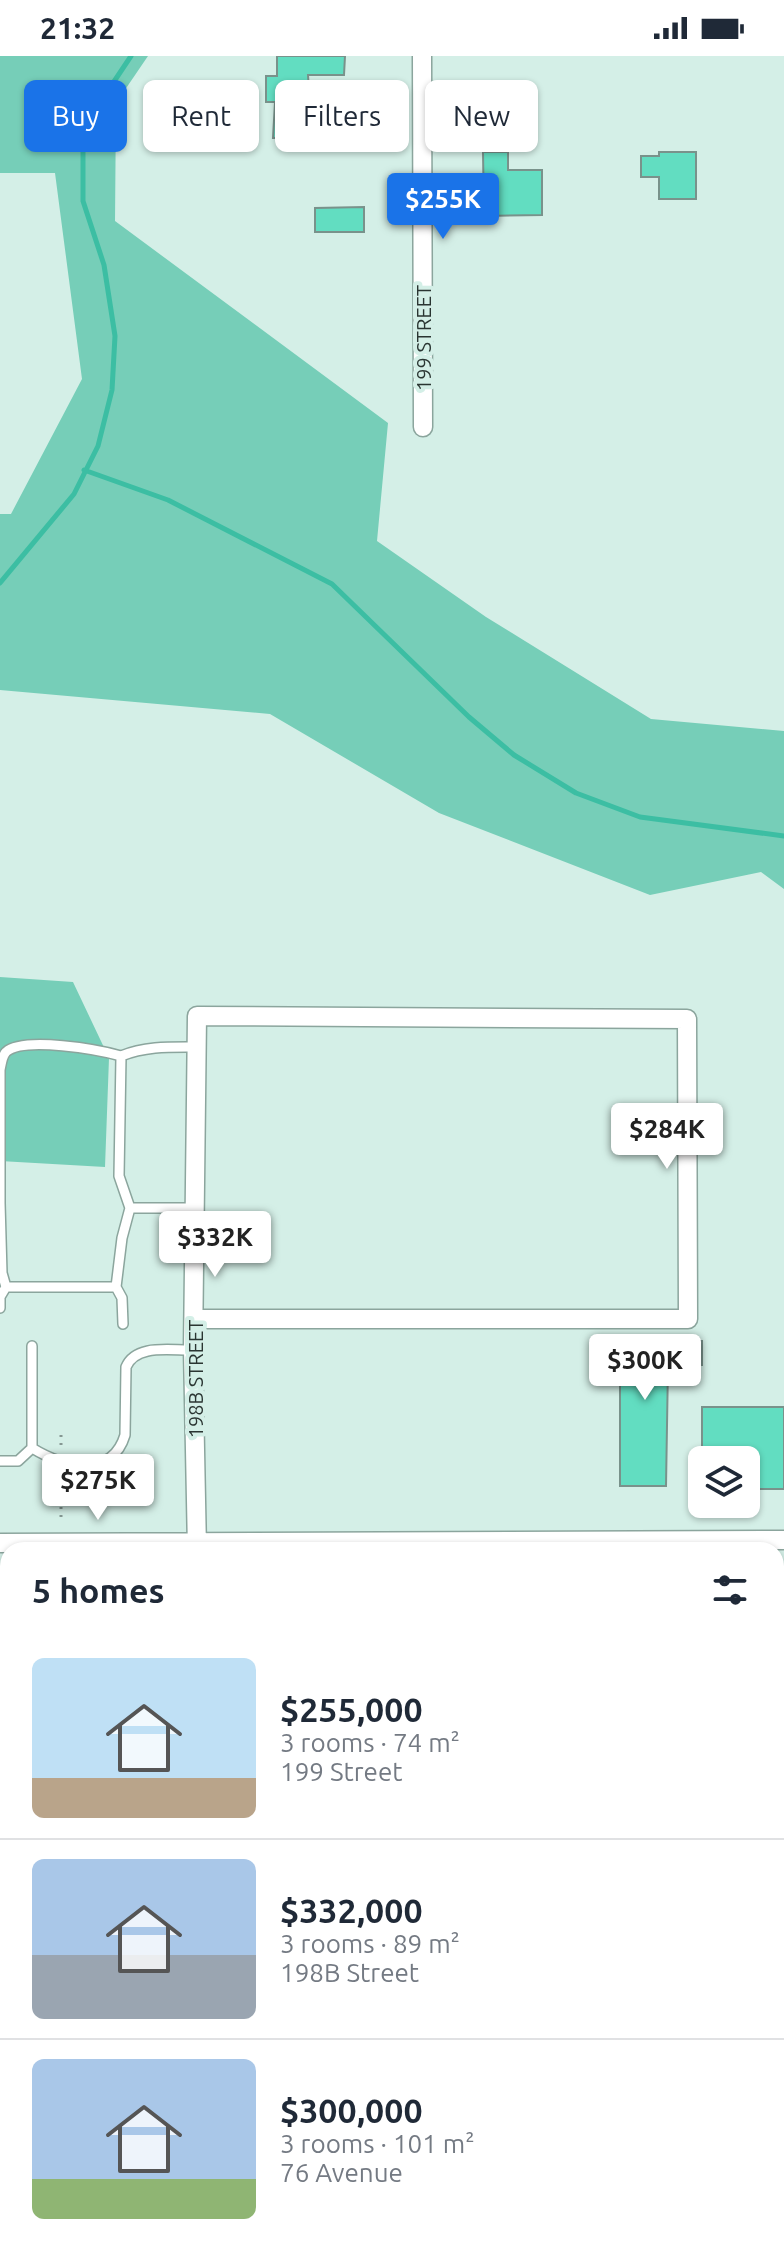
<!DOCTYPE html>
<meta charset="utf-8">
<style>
:root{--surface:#fff;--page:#f2f2f3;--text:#1f2937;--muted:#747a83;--line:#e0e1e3;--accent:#1a73e8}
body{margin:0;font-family:Ubuntu,sans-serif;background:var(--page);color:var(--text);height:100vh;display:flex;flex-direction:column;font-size:30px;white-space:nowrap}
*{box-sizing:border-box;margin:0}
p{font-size:26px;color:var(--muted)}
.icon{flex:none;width:44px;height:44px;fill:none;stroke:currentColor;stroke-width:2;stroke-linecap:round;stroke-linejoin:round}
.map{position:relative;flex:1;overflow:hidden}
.details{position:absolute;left:0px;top:1486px;width:784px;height:714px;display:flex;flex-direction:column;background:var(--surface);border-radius:24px 24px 0 0;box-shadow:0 2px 6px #0004}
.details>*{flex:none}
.hud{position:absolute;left:24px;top:24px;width:736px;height:72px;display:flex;gap:16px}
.buttons{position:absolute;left:688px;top:1390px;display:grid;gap:16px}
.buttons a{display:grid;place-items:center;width:72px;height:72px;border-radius:12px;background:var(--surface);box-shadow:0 2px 6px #0004;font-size:40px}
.price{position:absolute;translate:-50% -68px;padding:0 18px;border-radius:8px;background:#fff;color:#222;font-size:26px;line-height:52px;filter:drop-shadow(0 2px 4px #0008)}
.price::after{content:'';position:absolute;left:50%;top:48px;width:24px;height:18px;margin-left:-12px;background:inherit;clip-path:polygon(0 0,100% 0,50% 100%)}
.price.current{background:var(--accent);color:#fff}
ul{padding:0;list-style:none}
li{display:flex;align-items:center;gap:24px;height:200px;padding:0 32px}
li+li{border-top:2px solid var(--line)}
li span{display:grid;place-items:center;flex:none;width:224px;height:160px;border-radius:12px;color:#555}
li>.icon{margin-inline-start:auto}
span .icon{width:96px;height:96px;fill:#fffc;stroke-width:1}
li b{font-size:34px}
h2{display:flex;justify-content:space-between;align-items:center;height:96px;padding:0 32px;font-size:34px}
.pill{padding:0 28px;border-radius:12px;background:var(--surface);box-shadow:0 2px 6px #0004;font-size:28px;line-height:72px}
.pill.current{background:var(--accent);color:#fff}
.status{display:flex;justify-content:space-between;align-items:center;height:56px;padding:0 40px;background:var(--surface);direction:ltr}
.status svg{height:22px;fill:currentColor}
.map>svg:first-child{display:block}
.green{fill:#76ceb8}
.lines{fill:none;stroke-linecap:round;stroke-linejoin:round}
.stream{stroke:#3cbea3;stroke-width:5}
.building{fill:#62ddc1;stroke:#79928b;stroke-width:2}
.service-casing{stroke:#8ba59d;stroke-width:12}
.minor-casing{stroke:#8ba59d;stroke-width:21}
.path{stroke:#859893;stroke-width:3;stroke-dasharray:2 6;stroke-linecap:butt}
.service{stroke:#fff;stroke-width:9}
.minor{stroke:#fff;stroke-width:18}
.labels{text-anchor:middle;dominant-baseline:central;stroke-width:8;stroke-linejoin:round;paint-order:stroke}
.street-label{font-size:20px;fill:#2a3532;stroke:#d4efe7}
</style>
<div class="status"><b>21:32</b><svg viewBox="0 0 49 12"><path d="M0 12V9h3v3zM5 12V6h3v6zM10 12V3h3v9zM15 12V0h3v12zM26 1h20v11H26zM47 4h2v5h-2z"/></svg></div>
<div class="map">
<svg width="784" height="2199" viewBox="0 0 784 2199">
<rect width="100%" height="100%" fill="#d4efe7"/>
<path class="green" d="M 0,0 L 148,0 L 116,47 L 115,165 L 388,367 L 377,485 L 486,561 L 651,663 L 784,675 L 784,833 L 761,816 L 650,839 L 439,757 L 270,658 L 0,634 L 0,458 L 11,458 L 82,323 L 55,117 L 0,117 Z
M 0,921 L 73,926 L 109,1002 L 105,1111 L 0,1105 Z"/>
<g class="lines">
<path class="stream" d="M 84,414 L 168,444 L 332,528 L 469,661 L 514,699 L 576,737 L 640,761 L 784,780
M 0,527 L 74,438 L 98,390 L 112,334 L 115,280 L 104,209 L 83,145 L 83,72 L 131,0"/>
</g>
<path class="building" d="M 277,0 L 345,0 L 344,19 L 308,19 L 309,34 L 301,34 L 298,82 L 273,82 L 275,46 L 266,46 L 266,20 L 277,20 Z
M 483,96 L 508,96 L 508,114 L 542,114 L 542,159 L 484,160 Z
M 659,96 L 696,96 L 696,143 L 659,143 L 659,121 L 641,121 L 641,100 L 659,100 Z
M 364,151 L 364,176 L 315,176 L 315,152 Z
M 702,1285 L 702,1309 L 668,1309 L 666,1430 L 620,1430 L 620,1308 L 590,1308 L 590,1286 Z
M 702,1351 L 784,1351 L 784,1433 L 746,1433 L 746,1404 L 702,1404 Z"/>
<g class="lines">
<defs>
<path id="service" d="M 121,1000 C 146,990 170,991 196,991
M 6,1231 L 116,1231 L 122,1242 L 123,1268
M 116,1231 L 122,1182 L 130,1152
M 0,1252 L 0,1241 L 6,1231 L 2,1217 L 0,1147 L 0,1014 C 1,1009 2,1000 6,996 C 24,980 100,994 121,1000 L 119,1120 L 130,1152 L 194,1152
M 32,1290 L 32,1392 C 63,1411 112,1423 125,1379 L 126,1311 C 136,1287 172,1295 193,1294
M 0,1405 L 18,1405 L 32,1392
M 0,1803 L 8,1803
M 776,1843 L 784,1843
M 776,1885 L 784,1885
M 0,2021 L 8,2021
M 776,2141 L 784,2141
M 80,2192 L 80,2199"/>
<path id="minor" d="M 422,0 L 423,371
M 194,1263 L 688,1263 L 687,963 L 197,960 L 193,1294 L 197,1494
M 0,1487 L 784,1484
M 0,1700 L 8,1700
M 0,1911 L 8,1911
M 0,2128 L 8,2128
M 194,2199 L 194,2192"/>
</defs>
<use href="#service" class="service-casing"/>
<use href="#minor" class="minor-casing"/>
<path class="path" d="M 61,1379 L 61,1392
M 61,1419 L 61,1463
M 776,1916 L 784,1916"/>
<use href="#service" class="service"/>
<use href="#minor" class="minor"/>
</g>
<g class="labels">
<g class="street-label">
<text transform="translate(423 282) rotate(-90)">199 STREET</text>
<text transform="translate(195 1323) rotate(-90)">198B STREET</text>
</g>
</g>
</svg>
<div class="buttons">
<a><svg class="icon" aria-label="layers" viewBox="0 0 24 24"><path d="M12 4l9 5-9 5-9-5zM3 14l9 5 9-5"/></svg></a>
</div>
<b class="price current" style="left:443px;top:185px">$255K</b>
<b class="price" style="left:667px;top:1115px">$284K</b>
<b class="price" style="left:215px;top:1223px">$332K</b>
<b class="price" style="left:645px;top:1346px">$300K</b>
<b class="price" style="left:98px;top:1466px">$275K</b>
<div class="hud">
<a class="pill current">Buy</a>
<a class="pill">Rent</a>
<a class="pill">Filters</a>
<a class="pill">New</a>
</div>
<section class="details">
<h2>5 homes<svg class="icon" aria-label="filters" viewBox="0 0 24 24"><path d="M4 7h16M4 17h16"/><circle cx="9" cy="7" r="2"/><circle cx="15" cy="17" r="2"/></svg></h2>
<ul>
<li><span style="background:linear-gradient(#bfe0f5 75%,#b9a48a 0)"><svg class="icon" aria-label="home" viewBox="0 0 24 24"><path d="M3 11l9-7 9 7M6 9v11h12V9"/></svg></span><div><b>$255,000</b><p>3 rooms · 74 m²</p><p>199 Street</p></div></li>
<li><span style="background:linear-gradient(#a9c7e8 60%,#9aa5b1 0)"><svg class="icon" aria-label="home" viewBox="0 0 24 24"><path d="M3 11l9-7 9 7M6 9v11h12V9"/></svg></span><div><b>$332,000</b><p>3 rooms · 89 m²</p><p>198B Street</p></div></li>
<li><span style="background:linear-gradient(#a9c7e8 75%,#8fb573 0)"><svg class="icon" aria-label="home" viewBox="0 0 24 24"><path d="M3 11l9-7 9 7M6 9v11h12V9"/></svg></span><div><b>$300,000</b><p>3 rooms · 101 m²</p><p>76 Avenue</p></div></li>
</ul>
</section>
</div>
